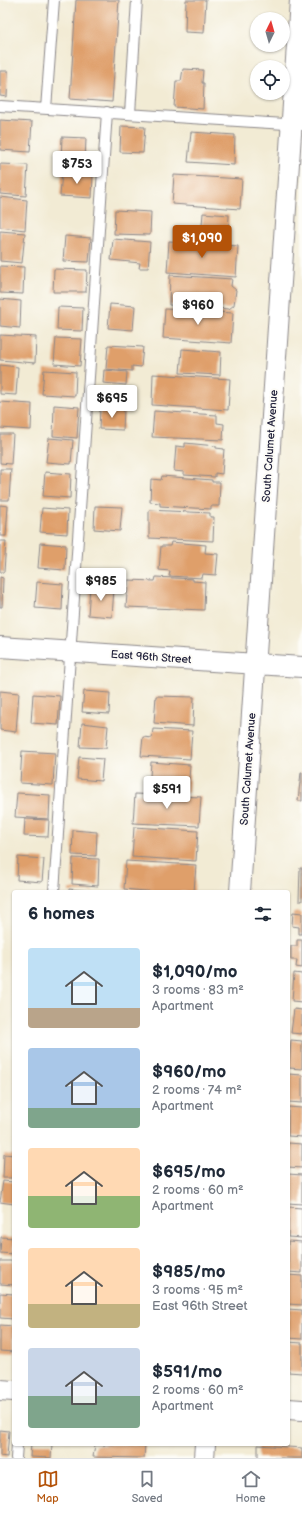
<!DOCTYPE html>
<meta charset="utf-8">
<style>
:root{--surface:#fff;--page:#f6f6f7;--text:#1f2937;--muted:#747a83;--line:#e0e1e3;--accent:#b45309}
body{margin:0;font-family:"Balsamiq Sans",sans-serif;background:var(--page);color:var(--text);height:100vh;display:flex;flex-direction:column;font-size:15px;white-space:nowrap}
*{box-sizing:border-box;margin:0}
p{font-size:13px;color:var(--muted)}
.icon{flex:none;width:22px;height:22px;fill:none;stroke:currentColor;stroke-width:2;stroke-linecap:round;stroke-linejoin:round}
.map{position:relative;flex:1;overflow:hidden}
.panel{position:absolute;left:12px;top:890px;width:278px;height:556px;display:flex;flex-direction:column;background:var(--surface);border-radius:4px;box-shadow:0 1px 3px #0004}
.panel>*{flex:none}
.needle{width:26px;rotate:5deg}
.controls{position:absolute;left:250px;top:12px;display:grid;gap:8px}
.controls a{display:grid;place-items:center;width:40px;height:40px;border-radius:50%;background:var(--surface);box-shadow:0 1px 3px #0004;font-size:20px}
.price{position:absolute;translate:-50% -34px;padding:0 9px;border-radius:4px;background:#fff;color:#222;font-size:13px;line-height:26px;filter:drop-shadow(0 1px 2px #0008)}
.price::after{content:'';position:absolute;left:50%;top:24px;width:12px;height:9px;margin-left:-6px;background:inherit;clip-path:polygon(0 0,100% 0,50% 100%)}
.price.selected{background:var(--accent);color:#fff}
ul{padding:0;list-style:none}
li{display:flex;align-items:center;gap:12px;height:100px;padding:0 16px}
li span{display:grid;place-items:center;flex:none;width:112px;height:80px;border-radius:4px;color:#555}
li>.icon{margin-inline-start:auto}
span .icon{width:48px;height:48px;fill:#fffc;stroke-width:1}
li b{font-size:17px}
h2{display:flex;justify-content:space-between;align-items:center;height:48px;padding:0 16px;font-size:17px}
.tabs{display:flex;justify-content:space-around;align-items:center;height:56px;border-top:1px solid var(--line);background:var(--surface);font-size:11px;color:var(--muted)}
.tabs a{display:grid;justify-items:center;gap:2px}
.tabs .selected{color:var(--accent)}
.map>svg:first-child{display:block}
.building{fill:#df9f6b}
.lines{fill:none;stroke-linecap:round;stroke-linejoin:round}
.service-casing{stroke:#8a8688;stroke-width:12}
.minor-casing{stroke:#8a8688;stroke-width:22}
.service{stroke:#fff;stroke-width:10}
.minor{stroke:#fff;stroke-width:20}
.labels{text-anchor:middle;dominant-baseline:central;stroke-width:4;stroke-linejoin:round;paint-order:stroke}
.street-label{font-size:11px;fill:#22223b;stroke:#fdfcf7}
</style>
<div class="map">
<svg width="302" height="1458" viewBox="0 0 302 1458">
<rect width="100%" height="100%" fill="#fdfcf7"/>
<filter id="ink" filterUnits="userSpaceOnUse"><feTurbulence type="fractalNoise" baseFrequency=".025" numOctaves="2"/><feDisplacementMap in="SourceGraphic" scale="8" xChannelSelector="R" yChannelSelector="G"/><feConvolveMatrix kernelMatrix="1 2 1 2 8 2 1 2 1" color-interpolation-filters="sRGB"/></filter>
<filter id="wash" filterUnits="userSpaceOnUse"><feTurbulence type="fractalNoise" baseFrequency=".012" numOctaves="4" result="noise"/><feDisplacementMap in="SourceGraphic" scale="16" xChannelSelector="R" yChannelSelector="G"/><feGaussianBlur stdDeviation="0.9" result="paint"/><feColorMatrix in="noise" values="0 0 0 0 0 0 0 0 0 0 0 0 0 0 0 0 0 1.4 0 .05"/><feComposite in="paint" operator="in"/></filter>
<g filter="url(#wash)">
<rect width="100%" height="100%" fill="#f2ebd4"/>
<g id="blocks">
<path class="building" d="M 76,0 L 119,0 L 112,102 L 70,99 Z
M 186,0 L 206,0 L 204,33 L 185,32 Z
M 183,69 L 203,70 L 202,83 L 204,83 L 203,109 L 174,107 L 176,81 L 181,81 Z
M 0,71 L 8,71 L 7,97 L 0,96 Z
M 0,120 L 32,122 L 30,152 L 0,150 Z
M 121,126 L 145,127 L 143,153 L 120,152 Z
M 191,132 L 235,135 L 234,165 L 188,162 Z
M 62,137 L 86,138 L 85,162 L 61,161 Z
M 0,164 L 28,165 L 26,196 L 0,194 Z
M 62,172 L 93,174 L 92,198 L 60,196 Z
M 174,175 L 242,179 L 240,209 L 172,204 Z
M 0,197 L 27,200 L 25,230 L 0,227 Z
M 115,210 L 151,212 L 150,235 L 114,234 Z
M 203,213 L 229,215 L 228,239 L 201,237 Z
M 0,231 L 25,233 L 22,263 L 0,261 Z
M 65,236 L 91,238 L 89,262 L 63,261 Z
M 113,239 L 150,242 L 148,268 L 139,268 L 140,263 L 111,260 Z
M 169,241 L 238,246 L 236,277 L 167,272 Z
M 0,266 L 24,267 L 23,294 L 0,293 Z
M 54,269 L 87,270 L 86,292 L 53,292 Z
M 170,275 L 232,279 L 231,286 L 236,290 L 234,305 L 229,309 L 169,305 Z
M 0,299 L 21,301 L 20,328 L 0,326 Z
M 110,304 L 135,306 L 133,330 L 108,328 Z
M 58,307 L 83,308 L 82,331 L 57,330 Z
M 165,309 L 233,313 L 231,343 L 163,338 Z
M 0,335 L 36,337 L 35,363 L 0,360 Z
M 56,338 L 82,339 L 80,366 L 54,364 Z
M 108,345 L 143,347 L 141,367 L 132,366 L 132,371 L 106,369 Z
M 182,349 L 221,352 L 220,375 L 180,373 Z
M 0,365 L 18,367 L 16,395 L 0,394 Z
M 44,370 L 76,372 L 75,396 L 42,394 Z
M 104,370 L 127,372 L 126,385 L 103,383 Z
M 153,374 L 230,379 L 228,410 L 152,405 Z
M 0,402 L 32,404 L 31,430 L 0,428 Z
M 54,405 L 79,407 L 77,438 L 53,436 Z
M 100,408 L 124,409 L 123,430 L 99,429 Z
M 154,411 L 217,415 L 217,423 L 224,424 L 223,440 L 152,437 Z
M 0,434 L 13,434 L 11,464 L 0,463 Z
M 49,438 L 73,440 L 71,464 L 46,462 Z
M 185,443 L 216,446 L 216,448 L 224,449 L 222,474 L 215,473 L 215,477 L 184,475 L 184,472 L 174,471 L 176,446 L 185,447 Z
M 0,469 L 11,469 L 9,500 L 0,500 Z
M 45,472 L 71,474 L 70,498 L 43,496 Z
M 162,476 L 212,480 L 212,482 L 220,482 L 219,506 L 211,506 L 211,509 L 160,506 L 160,503 L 150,502 L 151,479 L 161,480 Z
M 0,505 L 8,506 L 6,536 L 0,536 Z
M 95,506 L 122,507 L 120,531 L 94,529 Z
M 42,508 L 68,510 L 67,534 L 40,532 Z
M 149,510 L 210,513 L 210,517 L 214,517 L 213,541 L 149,538 Z
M 0,541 L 6,541 L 4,572 L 0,572 Z
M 171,542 L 206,545 L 205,553 L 218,554 L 216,575 L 203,574 L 202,578 L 169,576 L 170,571 L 159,570 L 161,546 L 170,546 Z
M 40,543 L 66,545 L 65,570 L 38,568 Z
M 0,577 L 3,578 L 2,607 L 0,607 Z
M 156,577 L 193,579 L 193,581 L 205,582 L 204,610 L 126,607 L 128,580 L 155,581 Z
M 37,582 L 63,584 L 62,610 L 35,608 Z
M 90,586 L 114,588 L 112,617 L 88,615 Z
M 0,691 L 19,693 L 16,732 L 0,730 Z
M 84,691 L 110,693 L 109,714 L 82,712 Z
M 33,694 L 60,696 L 58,725 L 31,723 Z
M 156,696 L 194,697 L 193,726 L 154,723 Z
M 82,723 L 108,726 L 106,748 L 80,747 Z
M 153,729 L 192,731 L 190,759 L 141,756 L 143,737 L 152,738 Z
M 22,751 L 55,753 L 53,785 L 20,783 Z
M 79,757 L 103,759 L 101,781 L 77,779 Z
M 151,762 L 190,765 L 188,793 L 149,791 Z
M 301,772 L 302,772 L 302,801 L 298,801 Z
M 17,793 L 50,795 L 49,819 L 15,817 Z
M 135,794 L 201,797 L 199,826 L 133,823 Z
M 25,819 L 49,820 L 48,837 L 24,836 Z
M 134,827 L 198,831 L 196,861 L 132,857 Z
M 73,830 L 97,832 L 96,856 L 72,855 Z
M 18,857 L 44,859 L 42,882 L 17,880 Z
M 73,858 L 99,859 L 98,886 L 72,884 Z
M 126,861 L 196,865 L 194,892 L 156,892 L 124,889 Z
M 300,868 L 302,868 L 302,901 L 299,901 Z
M 69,889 L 93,891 L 93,892 L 69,892 Z
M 293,912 L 302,913 L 302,934 L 299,934 L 299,927 L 292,926 Z
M 297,940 L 302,940 L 302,968 L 296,967 L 297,960 L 291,960 L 291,946 L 297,946 Z
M 294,973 L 302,974 L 302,1002 L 292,1001 Z
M 294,1009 L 302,1010 L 302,1034 L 291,1033 Z
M 291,1040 L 302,1041 L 302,1069 L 289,1068 Z
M 288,1074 L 302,1075 L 302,1103 L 288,1102 Z
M 288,1107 L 302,1108 L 302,1137 L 288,1136 Z
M 288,1143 L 302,1144 L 302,1168 L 288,1167 Z
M 4,1154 L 14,1155 L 14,1178 L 3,1178 Z
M 288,1174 L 302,1175 L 302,1204 L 288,1203 Z
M 3,1181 L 14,1182 L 14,1204 L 0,1202 Z
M 288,1207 L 302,1208 L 302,1238 L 288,1237 Z
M 1,1237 L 14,1238 L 14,1254 L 0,1253 Z
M 288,1241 L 302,1242 L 302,1273 L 288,1272 Z
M 0,1261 L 14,1261 L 14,1285 L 0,1284 Z
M 288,1275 L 302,1276 L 302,1305 L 288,1304 Z
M 0,1293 L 14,1294 L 14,1319 L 0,1318 Z
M 288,1309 L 302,1310 L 302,1339 L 288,1338 Z
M 0,1325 L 14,1326 L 14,1352 L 0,1351 Z
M 288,1342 L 302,1343 L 302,1373 L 288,1372 Z
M 0,1430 L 9,1431 L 7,1457 L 0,1456 Z
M 31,1444 L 52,1444 L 51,1458 L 30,1457 Z
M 105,1444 L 145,1444 L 144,1458 L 93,1457 L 95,1445 L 105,1445 Z
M 258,1445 L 302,1448 L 302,1458 L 258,1458 Z"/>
</g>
</g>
<g filter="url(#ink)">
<use href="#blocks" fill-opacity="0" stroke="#8a8688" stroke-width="1"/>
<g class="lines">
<defs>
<path id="service" d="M 0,106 L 302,125
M 46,109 L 54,0
M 130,114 L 137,0
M 54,892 L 107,112
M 16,1458 L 17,1444"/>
<path id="minor" d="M 0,647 L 302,667
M 240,892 L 300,0
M 0,1390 L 14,1391
M 288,1409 L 302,1410
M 204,1458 L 205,1444"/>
</defs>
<use href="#service" class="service-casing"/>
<use href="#minor" class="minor-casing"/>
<use href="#service" class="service"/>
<use href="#minor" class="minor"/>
</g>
</g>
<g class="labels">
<g class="street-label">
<text transform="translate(270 446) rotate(-86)">South Calumet Avenue</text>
<text transform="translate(151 657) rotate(4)">East 96th Street</text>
<text transform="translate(248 769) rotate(-86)">South Calumet Avenue</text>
</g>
</g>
</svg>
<div class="controls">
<a><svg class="needle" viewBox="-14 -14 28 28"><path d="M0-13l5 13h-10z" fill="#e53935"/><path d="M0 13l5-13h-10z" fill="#747a83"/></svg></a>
<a><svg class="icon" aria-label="locate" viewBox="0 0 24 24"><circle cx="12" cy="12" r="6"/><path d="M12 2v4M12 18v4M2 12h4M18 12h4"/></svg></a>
</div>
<b class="price" style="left:77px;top:185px">$753</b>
<b class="price selected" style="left:202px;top:259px">$1,090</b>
<b class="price" style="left:198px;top:326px">$960</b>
<b class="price" style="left:112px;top:419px">$695</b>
<b class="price" style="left:101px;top:602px">$985</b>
<b class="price" style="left:167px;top:810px">$591</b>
<section class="panel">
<h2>6 homes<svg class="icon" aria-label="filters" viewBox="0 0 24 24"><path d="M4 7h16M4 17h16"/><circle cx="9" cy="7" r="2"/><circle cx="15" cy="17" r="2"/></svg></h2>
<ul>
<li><span style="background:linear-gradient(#bfe0f5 75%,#b9a48a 0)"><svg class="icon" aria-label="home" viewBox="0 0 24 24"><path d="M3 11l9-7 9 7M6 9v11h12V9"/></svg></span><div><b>$1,090/mo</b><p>3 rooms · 83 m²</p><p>Apartment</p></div></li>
<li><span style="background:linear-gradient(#a9c7e8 75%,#7fa58c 0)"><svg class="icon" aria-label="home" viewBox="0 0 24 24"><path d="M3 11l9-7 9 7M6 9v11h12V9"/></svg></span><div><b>$960/mo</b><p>2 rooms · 74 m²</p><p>Apartment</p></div></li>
<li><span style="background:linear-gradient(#ffd9b3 60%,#8fb573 0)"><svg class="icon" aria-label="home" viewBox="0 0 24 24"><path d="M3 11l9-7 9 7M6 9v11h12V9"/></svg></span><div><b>$695/mo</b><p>2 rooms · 60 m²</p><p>Apartment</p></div></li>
<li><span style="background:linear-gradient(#ffd9b3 70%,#c2b280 0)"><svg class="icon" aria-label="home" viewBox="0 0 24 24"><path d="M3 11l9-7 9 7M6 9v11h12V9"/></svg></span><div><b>$985/mo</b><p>3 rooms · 95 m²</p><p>East 96th Street</p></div></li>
<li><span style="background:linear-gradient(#c9d6e8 60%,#7fa58c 0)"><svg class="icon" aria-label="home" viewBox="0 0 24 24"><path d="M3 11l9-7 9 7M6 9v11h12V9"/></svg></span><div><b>$591/mo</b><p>2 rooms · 60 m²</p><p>Apartment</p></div></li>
</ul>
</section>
</div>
<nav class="tabs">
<a class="selected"><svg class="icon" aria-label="map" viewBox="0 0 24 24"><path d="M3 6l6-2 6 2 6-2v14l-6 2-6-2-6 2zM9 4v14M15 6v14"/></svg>Map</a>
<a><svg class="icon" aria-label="saved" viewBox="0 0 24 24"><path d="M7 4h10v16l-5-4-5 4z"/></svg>Saved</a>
<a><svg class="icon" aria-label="home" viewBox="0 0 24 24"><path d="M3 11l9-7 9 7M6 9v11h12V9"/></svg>Home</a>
</nav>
